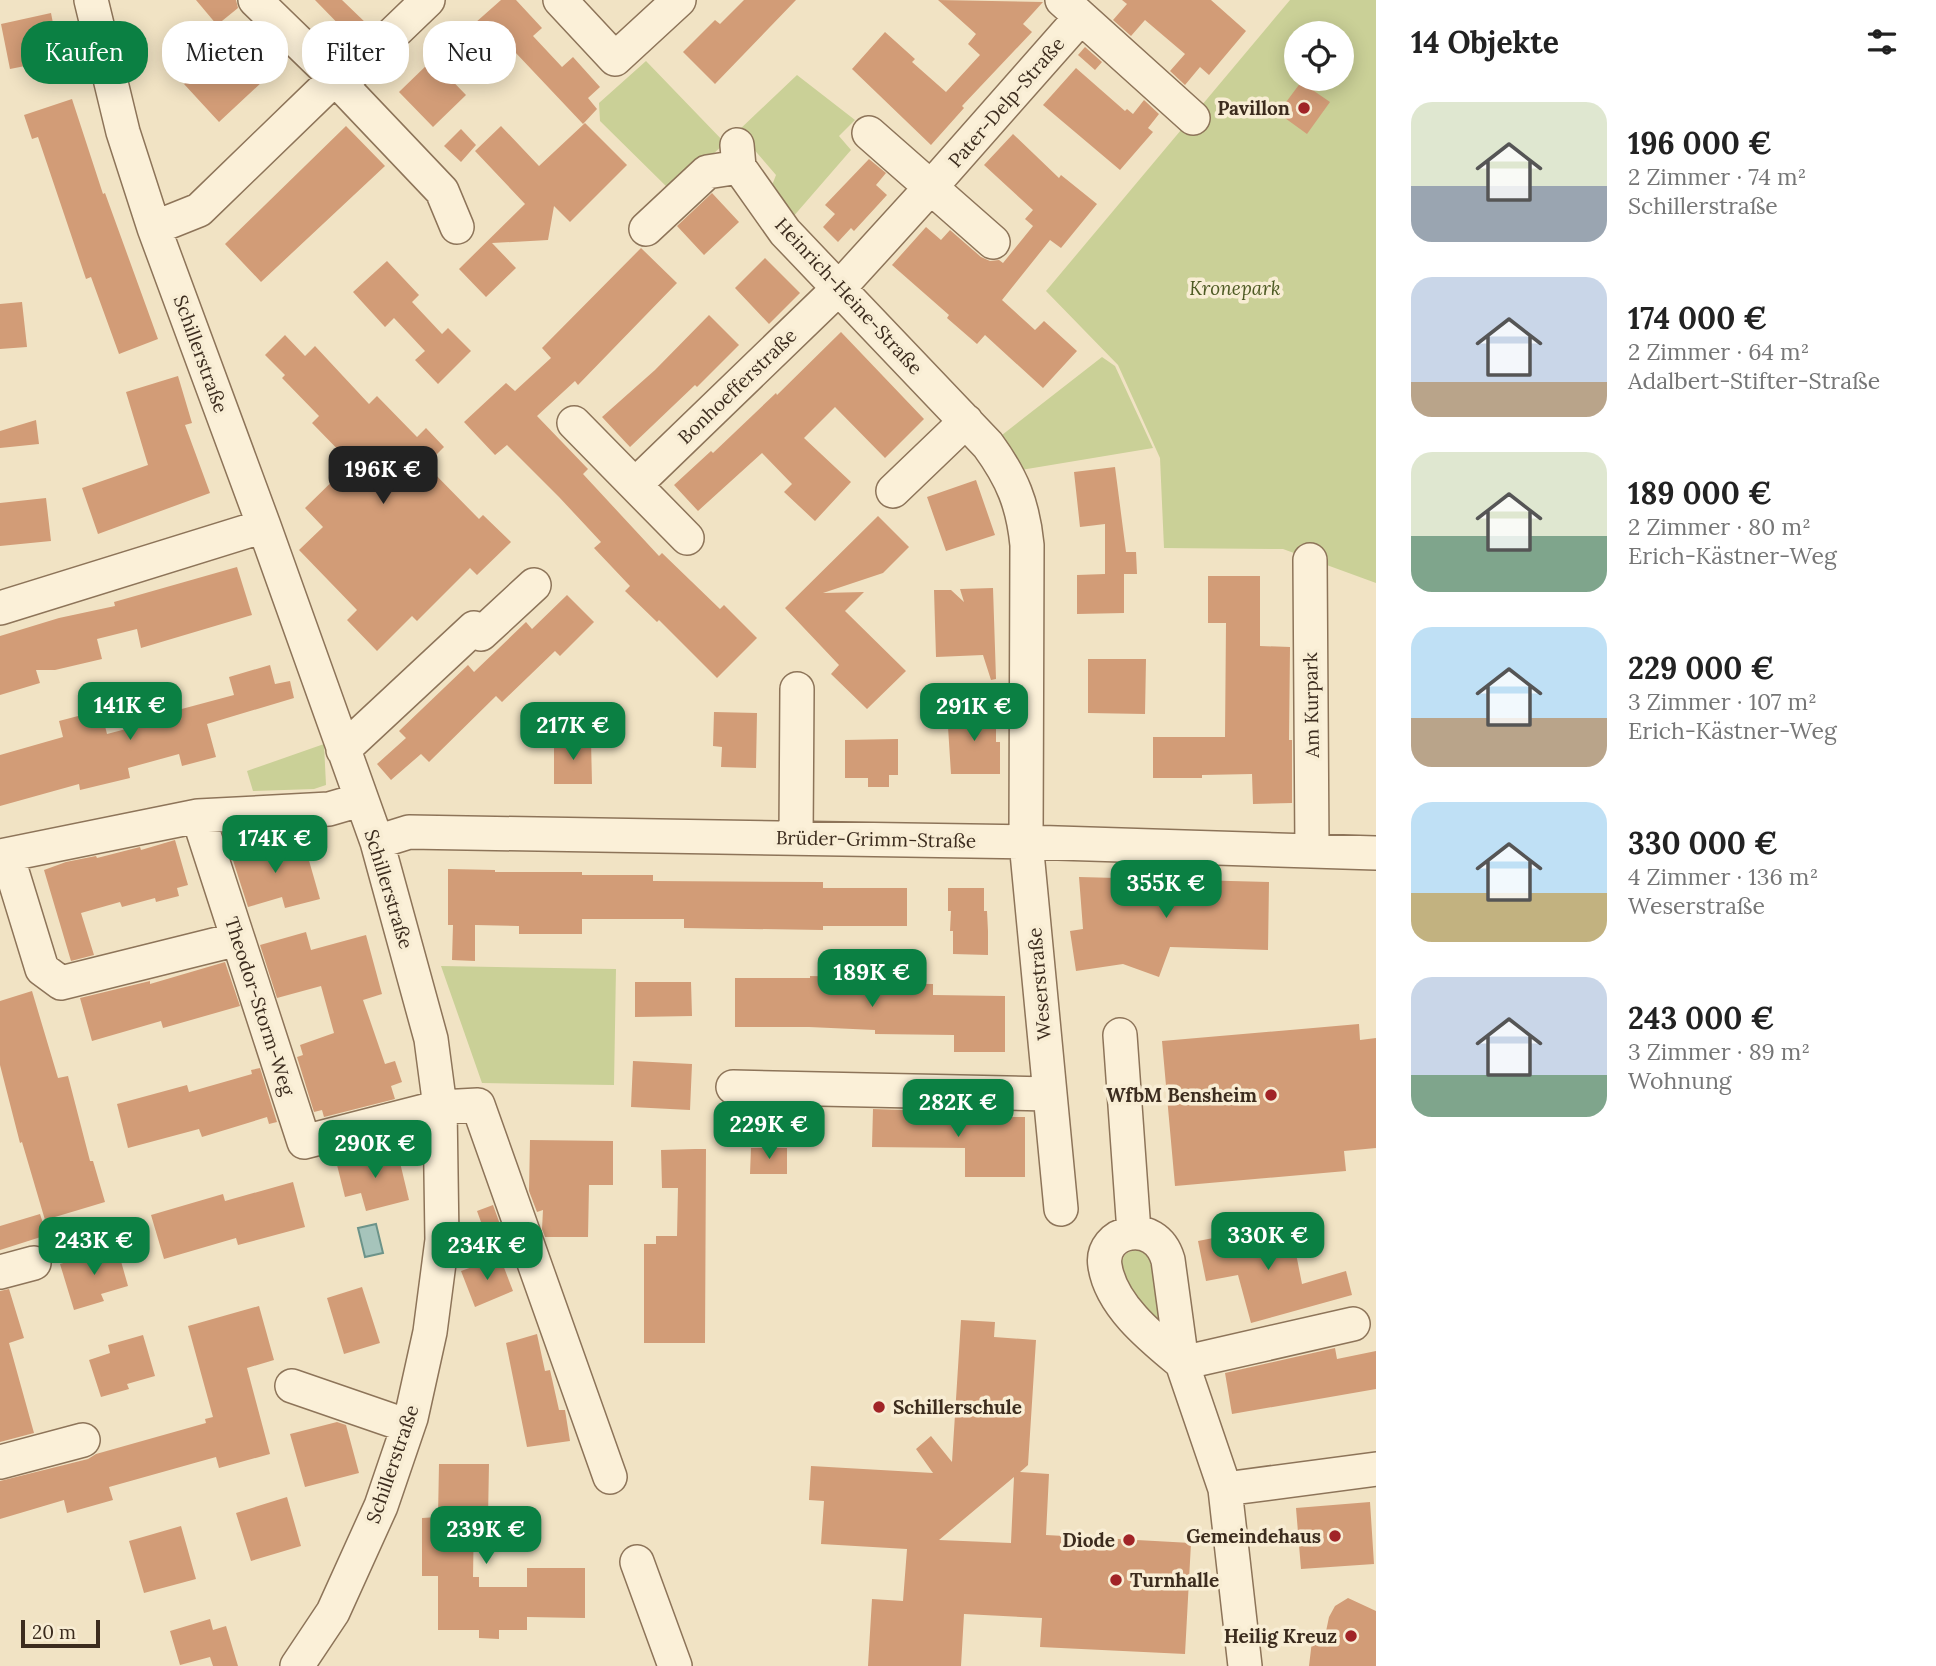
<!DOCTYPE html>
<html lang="de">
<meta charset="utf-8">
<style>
:root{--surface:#fff;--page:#f6f6f6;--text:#222;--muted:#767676;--accent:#0b8043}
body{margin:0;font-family:Lora,serif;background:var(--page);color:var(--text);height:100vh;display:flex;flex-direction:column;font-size:26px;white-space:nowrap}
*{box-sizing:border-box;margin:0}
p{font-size:23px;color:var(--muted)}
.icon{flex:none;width:38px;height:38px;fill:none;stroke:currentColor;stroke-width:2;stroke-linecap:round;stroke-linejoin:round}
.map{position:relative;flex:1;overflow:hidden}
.sheet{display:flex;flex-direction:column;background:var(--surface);width:560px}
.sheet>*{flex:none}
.hud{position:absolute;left:21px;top:21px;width:665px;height:63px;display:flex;gap:14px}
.buttons{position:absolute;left:1284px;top:21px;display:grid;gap:14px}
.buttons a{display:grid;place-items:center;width:70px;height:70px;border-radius:50%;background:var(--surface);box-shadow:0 4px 18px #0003;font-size:35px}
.scale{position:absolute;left:21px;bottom:18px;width:79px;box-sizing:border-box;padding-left:7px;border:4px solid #3c2c1e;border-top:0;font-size:19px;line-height:24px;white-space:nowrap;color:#3c2c1e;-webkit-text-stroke:5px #f8edd4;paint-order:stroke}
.price{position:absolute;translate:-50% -60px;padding:0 16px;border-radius:14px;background:var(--accent);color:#fff;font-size:23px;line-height:46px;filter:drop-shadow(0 2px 4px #0008)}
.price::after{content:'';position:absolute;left:50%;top:42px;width:21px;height:16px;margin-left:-10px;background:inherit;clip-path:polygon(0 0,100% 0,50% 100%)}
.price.active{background:#222;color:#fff}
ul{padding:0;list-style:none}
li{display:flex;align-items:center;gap:21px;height:175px;padding:0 35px}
li span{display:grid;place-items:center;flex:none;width:196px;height:140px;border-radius:21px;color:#555}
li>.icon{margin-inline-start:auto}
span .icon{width:84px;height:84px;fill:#fffc;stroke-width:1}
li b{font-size:30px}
h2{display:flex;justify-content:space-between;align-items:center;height:84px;padding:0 35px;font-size:30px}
.tag{padding:0 24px;border-radius:28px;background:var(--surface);box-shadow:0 4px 18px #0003;font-size:24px;line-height:63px}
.tag.active{background:var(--accent);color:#fff}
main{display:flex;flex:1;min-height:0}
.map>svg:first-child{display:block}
.green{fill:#cad097;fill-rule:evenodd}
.water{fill:#a6c4bb;stroke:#6c9389;stroke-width:2}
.building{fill:#d29c77;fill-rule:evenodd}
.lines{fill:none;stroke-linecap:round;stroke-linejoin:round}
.minor-casing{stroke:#8d7459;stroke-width:36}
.minor{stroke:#fbf0d8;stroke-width:33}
.poi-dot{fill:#a12427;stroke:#f8edd4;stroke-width:2.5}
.labels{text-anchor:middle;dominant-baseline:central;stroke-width:7;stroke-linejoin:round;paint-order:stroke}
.street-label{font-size:19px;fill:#3c2c1e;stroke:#f8edd4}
.poi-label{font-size:19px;font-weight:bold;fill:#3c2c1e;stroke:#f8edd4;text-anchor:end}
.park-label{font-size:19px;font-style:italic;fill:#4d5a23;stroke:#f8edd4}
</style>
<main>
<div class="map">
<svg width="1376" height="1666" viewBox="0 0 1376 1666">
<rect width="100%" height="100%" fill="#f1e3c4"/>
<path class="green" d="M 1290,0 L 1376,0 L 1376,583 L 1283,549 L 1164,548 L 1160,458 L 1118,365 L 1046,291 ZM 1297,33 L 1342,33 L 1342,79 L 1297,79 Z
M 646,61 L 725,143 L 672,192 L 600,121 L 599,103 Z
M 797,75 L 855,120 L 839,136 L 851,150 L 792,218 L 769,193 L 776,175 L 738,131 Z
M 1102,357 L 1115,366 L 1153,448 L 1021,470 L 1002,435 Z
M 324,744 L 326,785 L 314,789 L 253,791 L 247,771 Z
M 441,966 L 616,969 L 614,1085 L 482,1083 Z
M 1138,1249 L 1149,1253 L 1155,1263 L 1163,1308 L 1158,1319 L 1147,1315 C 1139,1302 1111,1266 1127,1253 C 1131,1251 1135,1251 1138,1249 Z"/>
<path class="water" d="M 376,1224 L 383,1253 L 365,1257 L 358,1228 Z"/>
<path class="building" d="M 196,0 L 236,0 L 238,8 L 217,25 Z
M 315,0 L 342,0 L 368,25 L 354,40 Z
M 501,0 L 516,0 L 542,28 L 533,36 L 562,67 L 573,57 L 600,87 L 588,98 L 597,109 L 583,124 L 515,52 L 508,58 L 475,23 Z
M 744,0 L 796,0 L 715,84 L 683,52 L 715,20 L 720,24 Z
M 938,0 L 1043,2 L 1023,24 L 1032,32 L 962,106 L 964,108 L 931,145 L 852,69 L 885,32 L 915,59 L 912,62 L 946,92 L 980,55 L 968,44 L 976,34 Z
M 1122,0 L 1211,0 L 1246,31 L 1209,75 L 1200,67 L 1185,85 L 1170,71 L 1185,54 L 1145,20 L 1131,36 L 1113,20 L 1127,4 Z
M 51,13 L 60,59 L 10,69 L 1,24 Z
M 241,31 L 276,69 L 219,122 L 184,84 Z
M 1085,47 L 1102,62 L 1095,70 L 1078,55 Z
M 432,60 L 466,95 L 433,127 L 399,92 Z
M 1076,68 L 1125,111 L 1127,109 L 1133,114 L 1144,100 L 1159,114 L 1148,128 L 1153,132 L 1120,170 L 1043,105 Z
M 1301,82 L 1330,102 L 1307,134 L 1278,113 Z
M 72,99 L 103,194 L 105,193 L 158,339 L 119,354 L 91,277 L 86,279 L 38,137 L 32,139 L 24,115 Z
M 585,123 L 627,165 L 570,222 L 554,206 L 548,240 L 492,243 L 516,268 L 486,297 L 459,269 L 525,204 L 475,151 L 501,126 L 539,166 Z
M 346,126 L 385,166 L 261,282 L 225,244 Z
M 461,129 L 476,145 L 461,162 L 444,146 Z
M 1013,134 L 1059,178 L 1061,175 L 1097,204 L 1061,248 L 1050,240 L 1002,300 L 1035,330 L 1044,321 L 1077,351 L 1043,388 L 985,335 L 977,344 L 947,318 L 949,315 L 892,265 L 926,227 L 941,240 L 950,230 L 981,257 L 990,261 L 999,260 L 1003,263 L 1033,226 L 1025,219 L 1033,210 L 984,165 Z
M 869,159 L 886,173 L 876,185 L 887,195 L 854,231 L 851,228 L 838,242 L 823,227 L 835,214 L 825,205 Z
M 712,193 L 739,222 L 704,255 L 677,226 Z
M 641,248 L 677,283 L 578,385 L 575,381 L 537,416 L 588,469 L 583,474 L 659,556 L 662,553 L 720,609 L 724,605 L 757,638 L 717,678 L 659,620 L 657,622 L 625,591 L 630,586 L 594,548 L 601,542 L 559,497 L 507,445 L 495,455 L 464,422 L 506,383 L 515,391 L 551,358 L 542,348 Z
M 765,258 L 800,293 L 769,324 L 735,288 Z
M 387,261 L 419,295 L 412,302 L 442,334 L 448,328 L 471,351 L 438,384 L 415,360 L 425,351 L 394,318 L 385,327 L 353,292 Z
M 22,302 L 27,347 L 0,349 L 0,304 Z
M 709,315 L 739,345 L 697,387 L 695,385 L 630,447 L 602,417 L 655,370 Z
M 841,332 L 924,419 L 885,458 L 835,407 L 804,438 L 851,482 L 815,521 L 784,492 L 792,484 L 762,453 L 698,511 L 674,485 L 711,451 L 713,453 L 776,393 L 777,395 Z
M 285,335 L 305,356 L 315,346 L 369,404 L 377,396 L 417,437 L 426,428 L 444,447 L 426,465 L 479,519 L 483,515 L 511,542 L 477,575 L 470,568 L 417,621 L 412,616 L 377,651 L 347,620 L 357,610 L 299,550 L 323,527 L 305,508 L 351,463 L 312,423 L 319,416 L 282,378 L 285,375 L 265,355 Z
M 178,376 L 192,423 L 185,425 L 210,493 L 98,534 L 82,488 L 148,465 L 126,392 Z
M 36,420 L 39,444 L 0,448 L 0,431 Z
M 1115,467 L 1126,552 L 1136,552 L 1137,574 L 1124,574 L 1124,613 L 1077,614 L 1077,575 L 1105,574 L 1105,524 L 1080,527 L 1074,472 Z
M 976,480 L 995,535 L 946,551 L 927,497 Z
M 46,498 L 51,541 L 0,546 L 0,503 Z
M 878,516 L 909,547 L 883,573 L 823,593 L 864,592 L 845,611 L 906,671 L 867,709 L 831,674 L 839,665 L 785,608 Z
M 237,567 L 252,615 L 141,648 L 137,629 L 97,639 L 102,659 L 55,670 L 36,670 L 40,683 L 0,695 L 0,636 L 59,618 L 115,606 L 114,602 Z
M 1208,576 L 1260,576 L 1260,646 L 1290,647 L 1289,740 L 1292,740 L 1292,803 L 1253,804 L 1252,774 L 1202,775 L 1202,778 L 1153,778 L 1153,737 L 1225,737 L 1226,623 L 1208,623 Z
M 993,588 L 996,679 L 991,680 L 983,655 L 936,657 L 934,590 L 951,590 L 964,602 L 960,589 Z
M 567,595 L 594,622 L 560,656 L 555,651 L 502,702 L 496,696 L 429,762 L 421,754 L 391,780 L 377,764 L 406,738 L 399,731 L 468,665 L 474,672 L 526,622 L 532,629 Z
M 1088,659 L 1146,659 L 1145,714 L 1088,713 Z
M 270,665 L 275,684 L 290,681 L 294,698 L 207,724 L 216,757 L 182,766 L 179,754 L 128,768 L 130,778 L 80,790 L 79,784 L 0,806 L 0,755 L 63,737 L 59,721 L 101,710 L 107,734 L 149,723 L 148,718 L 234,695 L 229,677 Z
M 947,711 L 996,711 L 996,742 L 1000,742 L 1000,774 L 951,774 Z
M 714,712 L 757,713 L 756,768 L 721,767 L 722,747 L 713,746 Z
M 898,739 L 898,775 L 889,775 L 889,787 L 868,787 L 868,778 L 845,778 L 845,740 Z
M 554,740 L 591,740 L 592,784 L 554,784 Z
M 175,840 L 188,885 L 177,888 L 179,896 L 156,902 L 155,898 L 122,907 L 120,902 L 81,913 L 94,955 L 71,961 L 44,870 L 66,862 L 96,856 L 97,858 L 140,847 L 141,850 Z
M 266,841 L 269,852 L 304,843 L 320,899 L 285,908 L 282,897 L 248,907 L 230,851 Z
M 448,869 L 495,870 L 495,872 L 582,872 L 582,875 L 653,875 L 653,881 L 823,882 L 823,888 L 907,888 L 907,926 L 823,926 L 823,930 L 684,928 L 684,919 L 582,919 L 582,934 L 519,934 L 519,926 L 475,925 L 475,961 L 452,960 L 453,925 L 448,925 Z
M 1079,877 L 1269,882 L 1268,950 L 1170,947 L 1159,977 L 1123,964 L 1076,971 L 1070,931 L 1083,929 Z
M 948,888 L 984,888 L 984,911 L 987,911 L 988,931 L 988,955 L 953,954 L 953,931 L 950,931 L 951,911 L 948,911 Z
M 306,932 L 311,950 L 366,935 L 382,994 L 363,1000 L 385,1064 L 395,1061 L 402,1082 L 391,1086 L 395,1099 L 324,1117 L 322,1110 L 314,1112 L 297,1057 L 303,1055 L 300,1045 L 334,1033 L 321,986 L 277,998 L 260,945 Z
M 225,962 L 240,1006 L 163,1028 L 161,1021 L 92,1041 L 80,998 L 150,981 L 150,984 Z
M 810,976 L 858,977 L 857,983 L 933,984 L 933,995 L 1005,996 L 1005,1052 L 954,1052 L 954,1035 L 875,1034 L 875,1030 L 809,1027 L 735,1027 L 735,978 L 810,978 Z
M 635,982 L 691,982 L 692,1016 L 635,1017 Z
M 32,991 L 58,1078 L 68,1076 L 90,1161 L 93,1161 L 105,1202 L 45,1220 L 22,1142 L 20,1143 L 0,1065 L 0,1001 Z
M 1359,1024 L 1360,1040 L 1376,1038 L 1376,1148 L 1344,1151 L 1346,1171 L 1175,1186 L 1162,1041 Z
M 633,1061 L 692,1064 L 690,1110 L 631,1107 Z
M 260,1068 L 277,1122 L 269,1124 L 267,1117 L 202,1137 L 199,1129 L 128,1148 L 117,1104 L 187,1085 L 189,1092 L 252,1074 L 251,1070 Z
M 873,1109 L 929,1111 L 929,1117 L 1025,1117 L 1025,1177 L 965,1177 L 965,1148 L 872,1147 Z
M 530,1140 L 613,1141 L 613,1185 L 589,1185 L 588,1237 L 545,1237 L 542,1229 L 543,1210 L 537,1212 L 529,1191 Z
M 751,1148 L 787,1148 L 787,1174 L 750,1174 Z
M 695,1149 L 706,1149 L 705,1343 L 644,1343 L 644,1244 L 656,1244 L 656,1236 L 677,1236 L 678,1188 L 662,1188 L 661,1150 Z
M 397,1150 L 409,1200 L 366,1211 L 361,1193 L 345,1197 L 337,1165 Z
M 293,1182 L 305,1227 L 238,1245 L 236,1238 L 164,1259 L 151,1215 L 223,1194 L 225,1201 Z
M 493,1205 L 501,1227 L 485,1233 L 477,1211 Z
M 40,1214 L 47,1235 L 0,1250 L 0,1226 Z
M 1290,1223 L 1302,1284 L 1346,1271 L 1352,1295 L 1251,1323 L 1238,1275 L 1206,1281 L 1198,1241 Z
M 117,1247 L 128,1286 L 101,1294 L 104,1301 L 74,1310 L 60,1264 Z
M 500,1257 L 513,1291 L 475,1307 L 461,1271 Z
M 362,1287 L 380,1343 L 344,1354 L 327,1298 Z
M 9,1289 L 24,1338 L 9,1343 L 34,1433 L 0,1442 L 0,1291 Z
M 259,1306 L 274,1360 L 247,1368 L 270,1454 L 219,1468 L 216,1457 L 109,1487 L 113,1500 L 67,1513 L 64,1500 L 0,1519 L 0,1481 L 88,1459 L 96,1454 L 206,1423 L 205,1419 L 213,1417 L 188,1326 Z
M 961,1320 L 995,1322 L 994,1337 L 1036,1340 L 1028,1465 L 1020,1472 L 1049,1474 L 1046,1535 L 1191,1543 L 1185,1654 L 1040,1647 L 1042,1618 L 964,1614 L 961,1666 L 868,1666 L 872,1599 L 903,1601 L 907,1549 L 821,1544 L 824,1501 L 809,1500 L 811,1466 L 933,1473 L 916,1449 L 931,1436 L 952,1462 ZM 1014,1477 L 1011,1543 L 939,1540 Z
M 537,1334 L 545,1371 L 550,1370 L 559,1410 L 565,1410 L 570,1441 L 527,1447 L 506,1343 Z
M 143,1335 L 155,1376 L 127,1384 L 129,1389 L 101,1397 L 89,1360 L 110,1353 L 108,1345 Z
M 1335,1348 L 1337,1359 L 1376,1351 L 1376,1389 L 1232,1414 L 1225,1373 Z
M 337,1422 L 346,1425 L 359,1473 L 305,1487 L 290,1434 Z
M 439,1464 L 489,1464 L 488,1518 L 474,1518 L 473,1577 L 479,1577 L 479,1587 L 527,1587 L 527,1568 L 585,1568 L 585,1618 L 527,1617 L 527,1630 L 499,1630 L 499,1639 L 479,1638 L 479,1630 L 438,1630 L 438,1576 L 422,1576 L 422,1518 L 438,1517 Z
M 287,1497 L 301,1546 L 251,1561 L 236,1513 Z
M 1370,1502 L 1374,1564 L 1301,1569 L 1296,1508 Z
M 181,1526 L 196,1579 L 144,1593 L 129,1541 Z
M 1348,1598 L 1376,1611 L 1376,1666 L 1309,1666 L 1312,1641 L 1324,1641 L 1329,1617 L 1335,1606 Z
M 210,1619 L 213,1630 L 226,1626 L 238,1666 L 213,1666 L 210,1657 L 180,1665 L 170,1631 Z"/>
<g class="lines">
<defs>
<path id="minor" d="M 91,0 L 123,132 L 154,228 L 264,526 L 377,842 L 431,1039 L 440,1107 L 442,1240 L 430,1332 L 411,1418 L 381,1506 L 333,1612 L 297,1666
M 255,0 L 327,70 L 442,191 L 457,227
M 560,0 L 615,59 L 679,0
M 1062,0 L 1193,118
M 869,133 L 993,242
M 737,145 L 739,167 L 785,232 L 988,445 C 1012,478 1023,504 1027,545 L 1026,842 L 1061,1209
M 154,228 L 199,210 L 325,88 L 350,75 L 428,0
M 646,229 L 707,172 L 739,167
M 574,423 L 687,538
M 635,485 L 840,287 L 931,187 L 1081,17
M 893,491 L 966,421
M 1310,560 L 1312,851
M 0,608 L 264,526
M 343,750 L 474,628 L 481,634 L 534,585
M 198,816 L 304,1142 L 440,1107 L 478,1105 L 610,1477
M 796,838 L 797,689
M 377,842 L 409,832 L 1026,842 L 1376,853
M 7,855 L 42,969 L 61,983 L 238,939
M 0,856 L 198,816 L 329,809 L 360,800
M 1120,1035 L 1134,1232
M 733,1087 L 1048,1094
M 0,1272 L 34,1263
M 1182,1363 C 1153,1339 1111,1306 1105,1266 C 1099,1231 1155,1216 1168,1260 L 1182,1363 L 1225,1489 L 1245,1666
M 1182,1363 L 1353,1324
M 292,1386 L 408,1426
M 0,1462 L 83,1440
M 1225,1489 L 1376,1469
M 637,1562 L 675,1666"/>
</defs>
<use href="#minor" class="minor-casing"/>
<use href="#minor" class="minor"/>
</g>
<g class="poi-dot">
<circle cx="1304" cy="108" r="7"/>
<circle cx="1271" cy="1095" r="7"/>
<circle cx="879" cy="1407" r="7"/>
<circle cx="1335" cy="1536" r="7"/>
<circle cx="1129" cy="1540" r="7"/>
<circle cx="1116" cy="1580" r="7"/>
<circle cx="1351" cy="1636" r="7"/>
</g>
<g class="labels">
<g class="street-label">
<text transform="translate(1006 102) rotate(-49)">Pater-Delp-Straße</text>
<text transform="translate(849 296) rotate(47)">Heinrich-Heine-Straße</text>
<text transform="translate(201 354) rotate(70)">Schillerstraße</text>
<text transform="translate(737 386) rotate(-44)">Bonhoefferstraße</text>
<text transform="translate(1311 705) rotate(-91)">Am Kurpark</text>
<text transform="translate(876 839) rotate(1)">Brüder-Grimm-Straße</text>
<text transform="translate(389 889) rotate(73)">Schillerstraße</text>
<text transform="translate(1039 984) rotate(-95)">Weserstraße</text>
<text transform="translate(260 1006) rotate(72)">Theodor-Storm-Weg</text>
<text transform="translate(392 1464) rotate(-71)">Schillerstraße</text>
</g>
<g class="poi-label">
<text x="1290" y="108">Pavillon</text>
<text x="1257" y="1095">WfbM Bensheim</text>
<text x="893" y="1407" text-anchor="start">Schillerschule</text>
<text x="1321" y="1536">Gemeindehaus</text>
<text x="1115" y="1540">Diode</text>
<text x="1130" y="1580" text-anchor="start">Turnhalle</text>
<text x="1337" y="1636">Heilig Kreuz</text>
</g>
<g class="park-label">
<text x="1235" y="288">Kronepark</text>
</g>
</g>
</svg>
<div class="buttons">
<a><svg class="icon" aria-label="locate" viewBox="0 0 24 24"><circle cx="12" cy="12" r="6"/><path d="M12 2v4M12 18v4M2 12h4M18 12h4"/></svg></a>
</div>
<div class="scale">20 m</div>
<b class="price active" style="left:383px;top:506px">196K €</b>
<b class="price" style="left:130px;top:742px">141K €</b>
<b class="price" style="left:974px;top:743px">291K €</b>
<b class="price" style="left:573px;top:762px">217K €</b>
<b class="price" style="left:275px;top:875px">174K €</b>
<b class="price" style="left:1166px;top:920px">355K €</b>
<b class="price" style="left:872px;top:1009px">189K €</b>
<b class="price" style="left:958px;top:1139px">282K €</b>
<b class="price" style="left:769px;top:1161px">229K €</b>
<b class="price" style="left:375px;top:1180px">290K €</b>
<b class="price" style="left:1268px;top:1272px">330K €</b>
<b class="price" style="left:94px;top:1277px">243K €</b>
<b class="price" style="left:487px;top:1282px">234K €</b>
<b class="price" style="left:486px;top:1566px">239K €</b>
<div class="hud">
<a class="tag active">Kaufen</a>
<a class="tag">Mieten</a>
<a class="tag">Filter</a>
<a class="tag">Neu</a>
</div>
</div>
<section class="sheet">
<h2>14 Objekte<svg class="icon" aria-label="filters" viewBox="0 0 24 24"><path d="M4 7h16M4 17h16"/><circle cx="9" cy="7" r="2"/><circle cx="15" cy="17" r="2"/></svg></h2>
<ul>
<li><span style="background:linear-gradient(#dfe7d0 60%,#9aa5b1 0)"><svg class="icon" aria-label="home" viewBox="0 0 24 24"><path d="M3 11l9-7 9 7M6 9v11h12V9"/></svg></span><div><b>196 000 €</b><p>2 Zimmer · 74 m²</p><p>Schillerstraße</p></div></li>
<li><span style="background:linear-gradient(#c9d6e8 75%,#b9a48a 0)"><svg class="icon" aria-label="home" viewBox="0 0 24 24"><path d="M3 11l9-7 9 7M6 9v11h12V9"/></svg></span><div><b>174 000 €</b><p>2 Zimmer · 64 m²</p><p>Adalbert-Stifter-Straße</p></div></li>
<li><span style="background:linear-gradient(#dfe7d0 60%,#7fa58c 0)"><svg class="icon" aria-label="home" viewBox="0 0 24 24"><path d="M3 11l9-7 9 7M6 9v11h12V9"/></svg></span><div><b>189 000 €</b><p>2 Zimmer · 80 m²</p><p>Erich-Kästner-Weg</p></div></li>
<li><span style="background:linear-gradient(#bfe0f5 65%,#b9a48a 0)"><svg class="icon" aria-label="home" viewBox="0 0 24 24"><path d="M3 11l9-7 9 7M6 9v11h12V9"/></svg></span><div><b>229 000 €</b><p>3 Zimmer · 107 m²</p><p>Erich-Kästner-Weg</p></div></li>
<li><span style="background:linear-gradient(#bfe0f5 65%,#c2b280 0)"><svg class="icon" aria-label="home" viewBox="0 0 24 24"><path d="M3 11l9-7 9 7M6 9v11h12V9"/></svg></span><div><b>330 000 €</b><p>4 Zimmer · 136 m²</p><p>Weserstraße</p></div></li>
<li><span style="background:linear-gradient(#c9d6e8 70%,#7fa58c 0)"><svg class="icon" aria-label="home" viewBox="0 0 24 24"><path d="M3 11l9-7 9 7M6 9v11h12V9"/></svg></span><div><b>243 000 €</b><p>3 Zimmer · 89 m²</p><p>Wohnung</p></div></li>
</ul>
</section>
</main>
